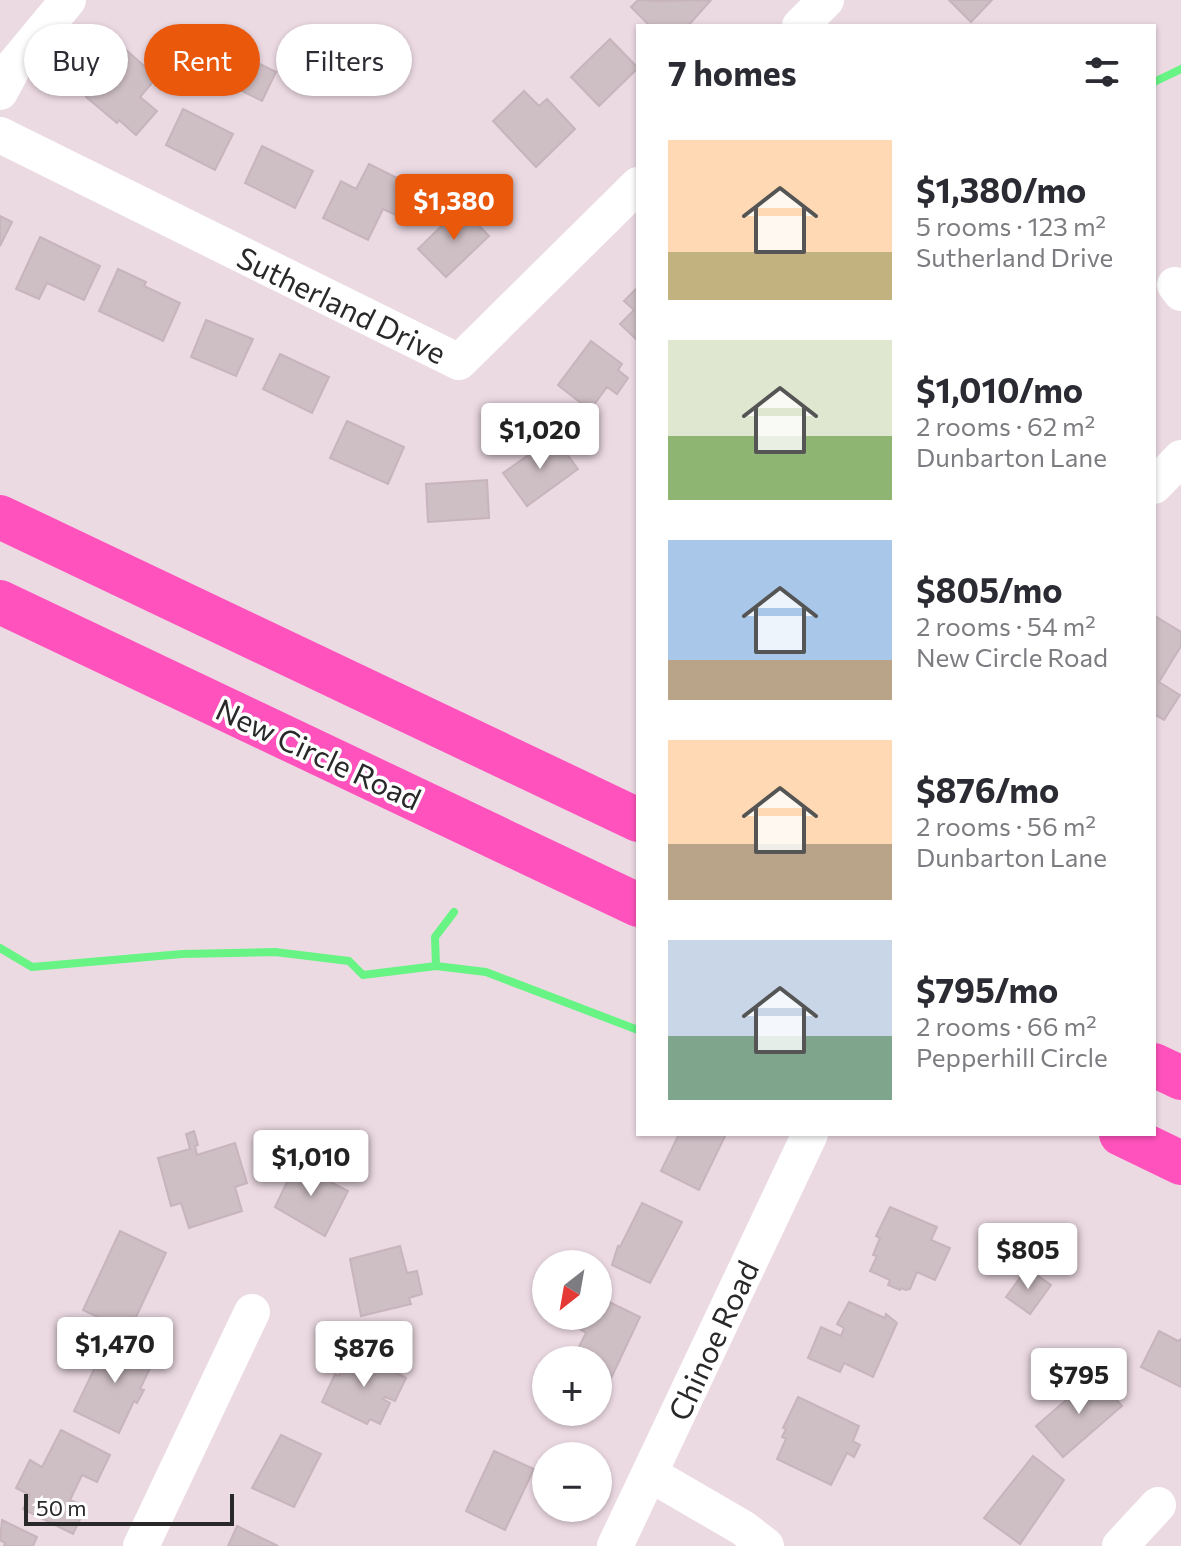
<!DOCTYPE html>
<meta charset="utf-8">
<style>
:root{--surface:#fff;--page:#f2f2f3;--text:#2b2b33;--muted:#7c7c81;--accent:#ea580c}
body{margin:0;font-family:Commissioner,sans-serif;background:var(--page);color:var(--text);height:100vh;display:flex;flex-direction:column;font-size:30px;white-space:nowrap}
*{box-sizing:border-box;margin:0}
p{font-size:26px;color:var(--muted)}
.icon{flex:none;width:44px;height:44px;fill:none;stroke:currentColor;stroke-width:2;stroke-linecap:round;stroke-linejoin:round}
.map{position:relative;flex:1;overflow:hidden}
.side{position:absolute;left:636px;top:24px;width:520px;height:1112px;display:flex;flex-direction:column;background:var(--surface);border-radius:0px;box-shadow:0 2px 6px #0004}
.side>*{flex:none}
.guide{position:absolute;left:24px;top:24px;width:492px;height:72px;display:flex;gap:16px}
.needle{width:52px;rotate:211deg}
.fabs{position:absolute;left:532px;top:1250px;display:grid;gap:16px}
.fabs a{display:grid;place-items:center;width:80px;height:80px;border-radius:50%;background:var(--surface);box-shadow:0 2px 6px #0004;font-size:40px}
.scale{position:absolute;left:24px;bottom:20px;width:210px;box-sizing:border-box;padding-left:8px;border:4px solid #292929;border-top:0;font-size:22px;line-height:28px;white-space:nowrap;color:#292929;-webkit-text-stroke:6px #fff;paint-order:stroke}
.price{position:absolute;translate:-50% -68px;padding:0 18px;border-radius:8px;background:#fff;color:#222;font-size:26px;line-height:52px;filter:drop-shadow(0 2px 4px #0008)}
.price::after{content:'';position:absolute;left:50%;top:48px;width:24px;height:18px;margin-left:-12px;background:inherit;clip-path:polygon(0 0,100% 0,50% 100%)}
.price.on{background:var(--accent);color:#fff}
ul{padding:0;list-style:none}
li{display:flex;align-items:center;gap:24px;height:200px;padding:0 32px}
li span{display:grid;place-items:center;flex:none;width:224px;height:160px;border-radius:0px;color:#555}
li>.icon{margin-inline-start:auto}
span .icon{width:96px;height:96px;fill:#fffc;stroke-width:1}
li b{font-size:34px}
h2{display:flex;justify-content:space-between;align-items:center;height:96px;padding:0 32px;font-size:34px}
.tag{padding:0 28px;border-radius:36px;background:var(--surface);box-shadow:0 2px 6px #0004;font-size:28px;line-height:72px}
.tag.on{background:var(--accent);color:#fff}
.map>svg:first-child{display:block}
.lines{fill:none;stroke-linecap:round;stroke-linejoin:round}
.stream{stroke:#67f485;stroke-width:8}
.building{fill:#cebfc5;stroke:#c7b4bc;stroke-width:2}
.minor{stroke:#fff;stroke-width:36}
.highway{stroke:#ff52bd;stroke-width:44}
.labels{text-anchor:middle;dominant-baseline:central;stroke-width:7;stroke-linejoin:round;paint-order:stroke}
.street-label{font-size:30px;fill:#292929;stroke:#fff}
</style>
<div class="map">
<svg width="1181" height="1546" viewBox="0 0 1181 1546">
<rect width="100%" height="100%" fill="#ecdae3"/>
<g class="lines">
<path class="stream" d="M 1154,82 L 1181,69
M 0,948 L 32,967 L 182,954 L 275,952 L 349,961 L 363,975 L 436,966 L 435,937 L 454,912
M 436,966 L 486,972 L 638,1030"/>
</g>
<path class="building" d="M 638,0 L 655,1 L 711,0 L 688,26 L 650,26 L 631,7 Z
M 949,0 L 992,0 L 971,22 Z
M 610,39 L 638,68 L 599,106 L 571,77 Z
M 126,50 L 157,77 L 140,97 L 157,111 L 136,135 L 119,120 L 117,123 L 86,97 Z
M 250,59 L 276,72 L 262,101 L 236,88 Z
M 524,91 L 539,106 L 547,99 L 575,129 L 536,167 L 493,121 Z
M 183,109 L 233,134 L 215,170 L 166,145 Z
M 262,146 L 313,171 L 295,208 L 245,183 Z
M 369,164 L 415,187 L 400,217 L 383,209 L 368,240 L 323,218 L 341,181 L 356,189 Z
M 461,207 L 489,236 L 446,277 L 418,249 Z
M 0,216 L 12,222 L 0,246 Z
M 40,237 L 100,266 L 84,300 L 47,283 L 39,299 L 16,289 Z
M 118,269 L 146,282 L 144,286 L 180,303 L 163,341 L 99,311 Z
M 638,287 L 638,341 L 620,324 L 634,310 L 624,301 Z
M 206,320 L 253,339 L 236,376 L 191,357 Z
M 591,341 L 622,364 L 618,370 L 628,378 L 617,394 L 607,387 L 590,410 L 558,385 Z
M 280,354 L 329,377 L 312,413 L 263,389 Z
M 347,421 L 404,447 L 388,484 L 330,458 Z
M 554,437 L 578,469 L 527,506 L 503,473 Z
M 487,480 L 489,518 L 428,522 L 426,484 Z
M 1155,616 L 1181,632 L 1181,646 L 1159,682 L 1180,695 L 1164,720 L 1154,714 Z
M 194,1131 L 198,1145 L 195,1146 L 197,1155 L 235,1143 L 247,1183 L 235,1187 L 242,1211 L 189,1228 L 181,1203 L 171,1206 L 158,1158 L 190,1149 L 186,1134 Z
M 679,1134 L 726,1134 L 699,1190 L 661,1171 Z
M 297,1161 L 325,1175 L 323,1178 L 348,1191 L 325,1236 L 275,1207 Z
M 642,1203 L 682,1222 L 650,1283 L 612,1265 L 618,1246 L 620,1247 Z
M 890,1207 L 937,1227 L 931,1240 L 950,1248 L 935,1280 L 917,1272 L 910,1289 L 906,1290 L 901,1288 L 900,1290 L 888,1285 L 890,1280 L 870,1271 L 877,1256 L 873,1255 L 880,1238 L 876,1236 Z
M 120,1231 L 166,1253 L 129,1332 L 83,1310 Z
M 400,1246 L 407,1273 L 417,1271 L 422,1294 L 409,1298 L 411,1304 L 361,1316 L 350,1259 Z
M 1027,1268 L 1051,1285 L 1030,1314 L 1006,1297 Z
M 601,1298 L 640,1317 L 605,1391 L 598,1387 L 598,1360 L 572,1360 L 586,1333 L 575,1326 L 579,1316 L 598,1316 Z
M 849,1302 L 885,1318 L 886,1314 L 897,1323 L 873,1377 L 844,1363 L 840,1372 L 808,1358 L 821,1327 L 841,1336 L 844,1328 L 837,1324 Z
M 1159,1331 L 1178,1341 L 1181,1339 L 1181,1387 L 1141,1367 Z
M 110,1336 L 155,1358 L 140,1389 L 144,1390 L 137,1403 L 134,1401 L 119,1433 L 74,1411 Z
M 352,1350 L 406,1378 L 395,1401 L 385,1397 L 383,1399 L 390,1403 L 380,1424 L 370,1419 L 367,1424 L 322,1402 L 335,1374 L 339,1376 Z
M 1095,1375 L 1122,1406 L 1063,1457 L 1036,1426 Z
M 798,1397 L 859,1426 L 853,1441 L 860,1445 L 854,1457 L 847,1453 L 831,1485 L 777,1459 L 786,1439 L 782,1437 L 786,1429 L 783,1428 Z
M 61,1430 L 110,1455 L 97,1482 L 82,1475 L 70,1500 L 86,1507 L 73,1534 L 23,1509 L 30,1495 L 16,1488 L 30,1460 L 42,1467 Z
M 281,1435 L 321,1454 L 294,1507 L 252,1488 Z
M 494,1451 L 534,1469 L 505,1530 L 466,1511 Z
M 1033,1456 L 1064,1480 L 1020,1544 L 984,1518 Z
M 2,1520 L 37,1537 L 33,1546 L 4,1546 L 5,1543 L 0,1540 Z
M 237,1526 L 278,1546 L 228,1546 Z"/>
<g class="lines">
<path class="minor" d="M 800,26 L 826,0
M 0,92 L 15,64 L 68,0
M 0,135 L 459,362 L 638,185
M 1175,285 L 1181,293
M 1154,486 L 1181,458
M 650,1474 L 743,1528 L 766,1546
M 141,1546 L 252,1312
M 615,1546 L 810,1134
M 1120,1546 L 1158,1505"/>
<path class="highway" d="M 0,517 L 638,820
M 0,602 L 638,905
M 1154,1065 L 1181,1078
M 1121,1134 L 1181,1163"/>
</g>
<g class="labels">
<g class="street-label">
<text transform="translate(342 304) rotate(26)">Sutherland Drive</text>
<text transform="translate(319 753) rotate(25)">New Circle Road</text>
<text transform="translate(712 1340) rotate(-65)">Chinoe Road</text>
</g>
</g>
</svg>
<div class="fabs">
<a><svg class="needle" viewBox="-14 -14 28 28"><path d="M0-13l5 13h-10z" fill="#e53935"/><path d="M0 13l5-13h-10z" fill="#7c7c81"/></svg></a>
<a>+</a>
<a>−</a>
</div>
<div class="scale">50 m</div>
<b class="price on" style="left:454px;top:242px">$1,380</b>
<b class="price" style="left:540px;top:471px">$1,020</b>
<b class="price" style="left:311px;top:1198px">$1,010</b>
<b class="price" style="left:1028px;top:1291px">$805</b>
<b class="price" style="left:115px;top:1385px">$1,470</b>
<b class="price" style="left:364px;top:1389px">$876</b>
<b class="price" style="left:1079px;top:1416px">$795</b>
<div class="guide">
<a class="tag">Buy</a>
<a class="tag on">Rent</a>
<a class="tag">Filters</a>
</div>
<section class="side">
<h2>7 homes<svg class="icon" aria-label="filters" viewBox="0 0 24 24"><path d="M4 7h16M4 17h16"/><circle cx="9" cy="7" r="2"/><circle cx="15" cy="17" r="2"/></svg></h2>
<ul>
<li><span style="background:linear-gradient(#ffd9b3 70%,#c2b280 0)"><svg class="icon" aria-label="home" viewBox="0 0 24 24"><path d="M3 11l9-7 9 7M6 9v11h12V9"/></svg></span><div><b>$1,380/mo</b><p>5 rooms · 123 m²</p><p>Sutherland Drive</p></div></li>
<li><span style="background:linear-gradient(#dfe7d0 60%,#8fb573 0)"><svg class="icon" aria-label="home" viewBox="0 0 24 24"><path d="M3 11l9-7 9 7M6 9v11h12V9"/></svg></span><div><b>$1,010/mo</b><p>2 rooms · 62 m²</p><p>Dunbarton Lane</p></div></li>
<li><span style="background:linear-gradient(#a9c7e8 75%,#b9a48a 0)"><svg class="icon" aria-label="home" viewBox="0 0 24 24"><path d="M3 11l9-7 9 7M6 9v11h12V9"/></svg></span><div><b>$805/mo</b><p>2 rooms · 54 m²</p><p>New Circle Road</p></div></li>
<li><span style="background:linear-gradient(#ffd9b3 65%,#b9a48a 0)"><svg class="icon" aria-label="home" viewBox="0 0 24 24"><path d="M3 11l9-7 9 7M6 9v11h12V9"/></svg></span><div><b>$876/mo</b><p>2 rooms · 56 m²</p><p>Dunbarton Lane</p></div></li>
<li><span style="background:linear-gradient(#c9d6e8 60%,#7fa58c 0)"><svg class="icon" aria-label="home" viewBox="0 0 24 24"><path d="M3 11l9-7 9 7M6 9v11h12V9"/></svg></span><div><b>$795/mo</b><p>2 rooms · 66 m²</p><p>Pepperhill Circle</p></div></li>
</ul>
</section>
</div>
